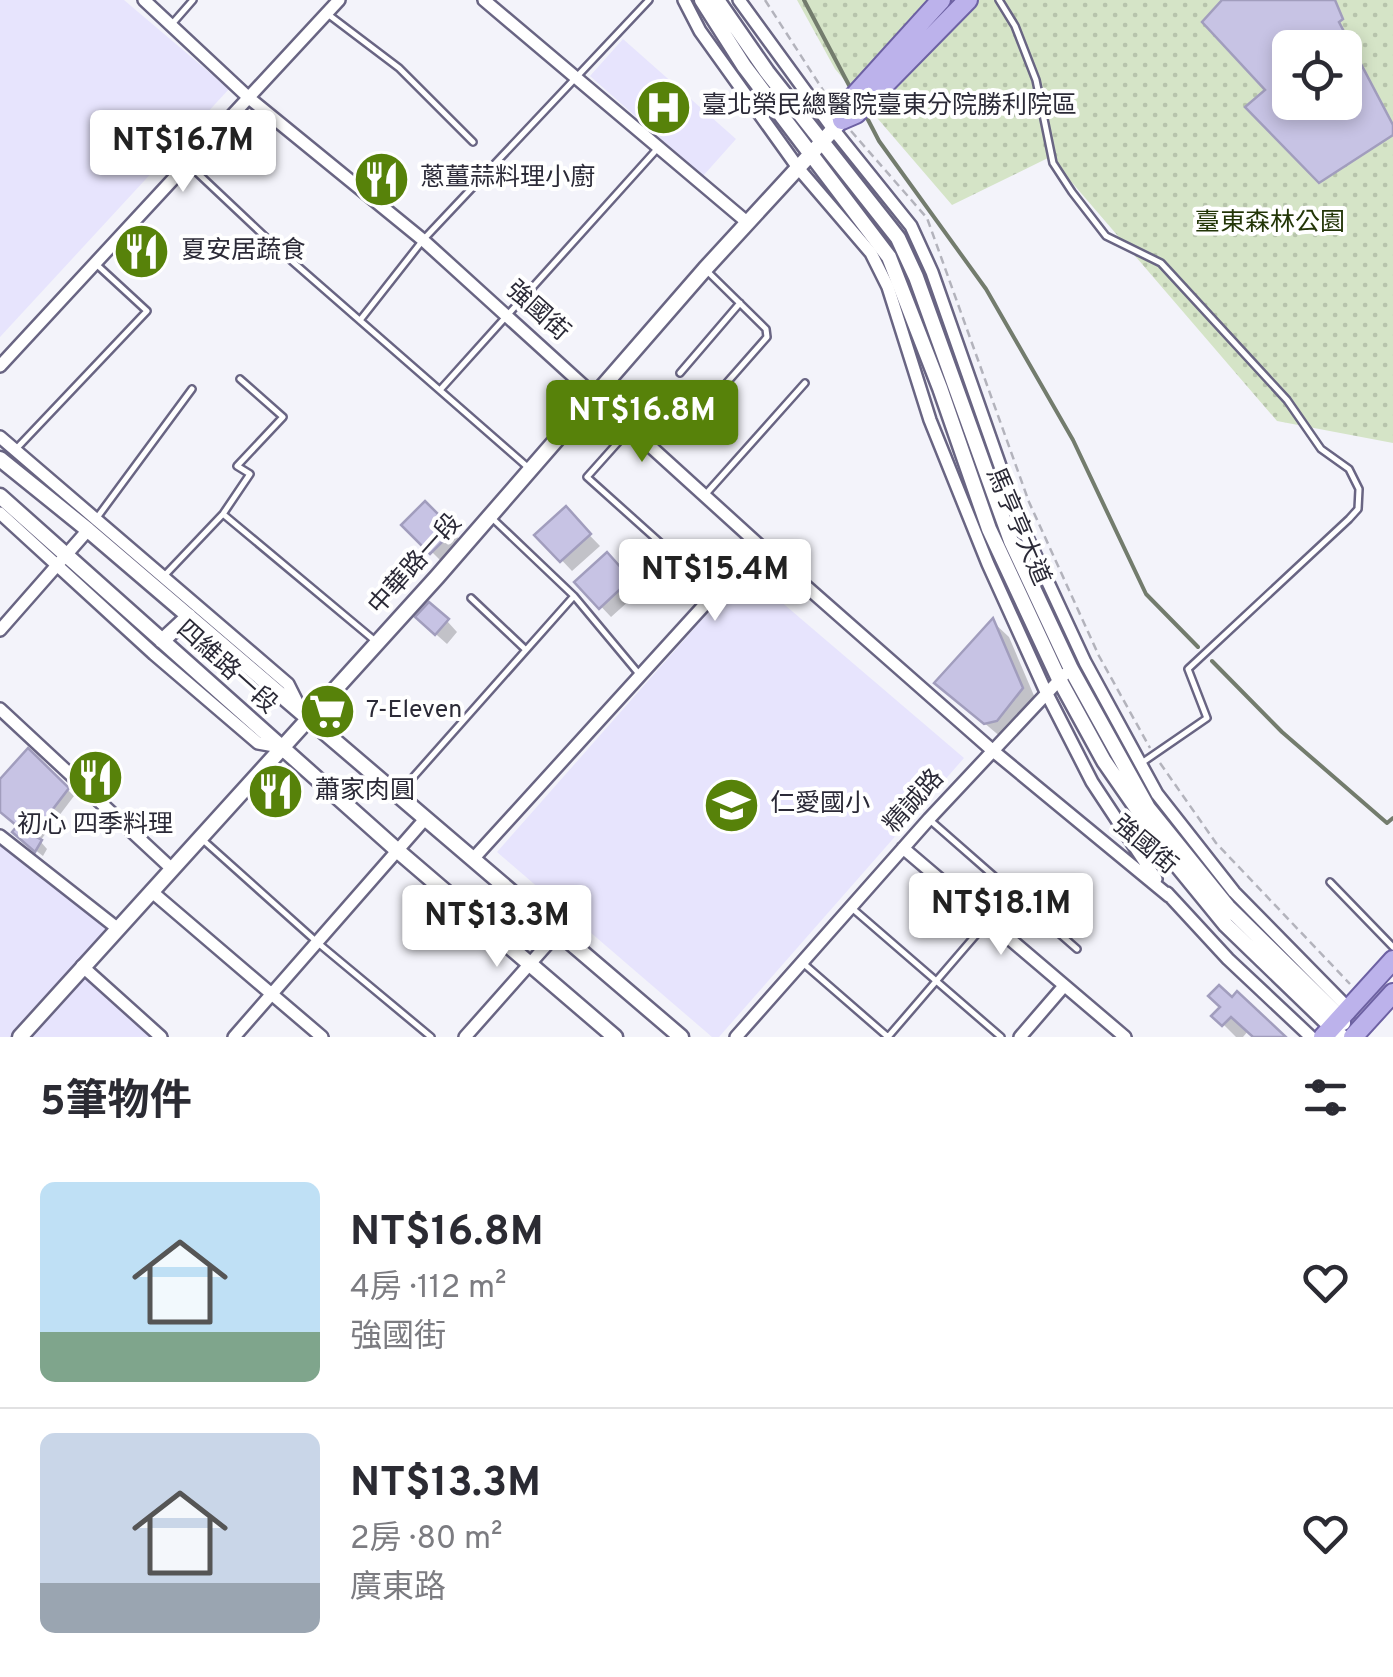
<!DOCTYPE html>
<html lang="zh-TW">
<meta charset="utf-8">
<style>
:root{--surface:#fff;--page:#f2f2f3;--text:#2b2b33;--muted:#7c7c81;--line:#e1e1e2;--accent:#57820a}
body{margin:0;font-family:Overpass,"Noto Sans TC",sans-serif;background:var(--page);color:var(--text);height:100vh;display:flex;flex-direction:column;font-size:38px;white-space:nowrap}
*{box-sizing:border-box;margin:0}
p{font-size:32px;color:var(--muted)}
.icon{flex:none;width:55px;height:55px;fill:none;stroke:currentColor;stroke-width:2;stroke-linecap:round;stroke-linejoin:round}
.map{position:relative;height:1037px;overflow:hidden}
.sheet{display:flex;flex-direction:column;background:var(--surface);flex:1}
.sheet>*{flex:none}
.controls{position:absolute;left:1272px;top:30px;display:grid;gap:20px}
.controls a{display:grid;place-items:center;width:90px;height:90px;border-radius:15px;background:var(--surface);box-shadow:0 5px 15px #0003;font-size:50px}
.price{position:absolute;translate:-50% -85px;padding:0 22px;border-radius:10px;background:#fff;color:#222;font-size:32px;line-height:65px;filter:drop-shadow(0 2px 5px #0008)}
.price::after{content:'';position:absolute;left:50%;top:60px;width:30px;height:22px;margin-left:-15px;background:inherit;clip-path:polygon(0 0,100% 0,50% 100%)}
.price.selected{background:var(--accent);color:#fff}
ul{padding:0;list-style:none}
li{display:flex;align-items:center;gap:30px;height:250px;padding:0 40px}
li+li{border-top:2px solid var(--line)}
li span{display:grid;place-items:center;flex:none;width:280px;height:200px;border-radius:15px;color:#555}
li>.icon{margin-inline-start:auto}
span .icon{width:120px;height:120px;fill:#fffc;stroke-width:1}
li b{font-size:42px}
h2{display:flex;justify-content:space-between;align-items:center;height:120px;padding:0 40px;font-size:42px}
.map>svg:first-child{display:block}
.built{fill:#e7e4fd}
.park{fill:url(#park-dots);fill-rule:evenodd}
.shadow{fill:#0003}
.lines{fill:none;stroke-linecap:round;stroke-linejoin:round}
.stream{stroke:#737c6d;stroke-width:4}
.building{fill:#c7c3e4;stroke:#a19dbd;stroke-width:2.5;fill-rule:evenodd}
.service-casing{stroke:#696583;stroke-width:10}
.minor-casing{stroke:#696583;stroke-width:16}
.tertiary-casing{stroke:#696583;stroke-width:19}
.primary-casing{stroke:#6d61a3;stroke-width:22}
.path{stroke:#b3b3bc;stroke-width:2.5;stroke-dasharray:8 5;stroke-linecap:butt}
.service{stroke:#fff;stroke-width:5}
.minor{stroke:#fff;stroke-width:11}
.tertiary{stroke:#fff;stroke-width:14}
.primary{stroke:#bcb2eb;stroke-width:18}
.labels{text-anchor:middle;dominant-baseline:central;stroke-width:8;stroke-linejoin:round;paint-order:stroke}
.poi-label{font-size:25px;fill:#2b2a37;stroke:#fff;text-anchor:start}
.park-label{font-size:25px;fill:#233608;stroke:#fff}
.street-label{font-size:25px;fill:#2b2a37;stroke:#fff}
</style>
<div class="map">
<svg width="1393" height="1037" viewBox="0 0 1393 1037">
<defs>
<pattern id="park-dots" width="8" height="8" patternUnits="userSpaceOnUse" patternTransform="scale(2.5)"><rect width="8" height="8" fill="#d5e4c7"/><path d="M2 2h.1M6 6h.1" fill="none" stroke="#b7c4ac" stroke-width="1.8" stroke-linecap="round"/></pattern>
</defs>
<rect width="100%" height="100%" fill="#f3f3fa"/>
<path class="built" d="M 0,0 L 124,0 L 229,89 L 0,337 Z
M 623,39 L 736,139 L 703,176 L 590,76 Z
M 745,571 L 964,758 L 719,1037 L 712,1037 L 497,852 Z
M 0,836 L 117,928 L 82,966 L 161,1037 L 0,1037 Z"/>
<path class="park" d="M 797,0 L 1393,0 L 1393,443 L 1277,421 L 1050,157 L 952,205 L 835,69 ZM 1290,48 L 1345,48 L 1345,102 L 1290,102 Z"/>
<path class="shadow" d="M 425,505 L 462,542 L 442,562 L 405,525 Z
M 565,510 L 600,546 L 572,571 L 538,535 Z
M 617,566 L 640,591 L 611,617 L 578,582 Z
M 447,621 L 457,632 L 447,644 L 429,628 Z
M 993,622 L 1009,637 L 1038,705 L 1002,738 L 937,683 Z
M 28,751 L 74,796 L 40,841 L 47,849 L 43,856 L 21,839 L 20,826 L 0,810 L 0,783 Z
M 1223,1007 L 1248,1031 L 1243,1037 L 1236,1037 L 1215,1016 Z"/>
<g class="lines">
<path class="stream" d="M 804,0 L 851,89
M 865,114 L 879,141 L 986,289 L 1073,440 L 1146,594 L 1198,647
M 1212,661 L 1282,732 L 1387,823 L 1393,818"/>
</g>
<path class="building" d="M 1222,0 L 1335,0 L 1343,19 L 1339,22 L 1393,125 L 1393,135 L 1319,183 L 1245,107 L 1265,90 L 1202,22 ZM 1290,48 L 1345,48 L 1345,102 L 1290,102 Z
M 425,501 L 454,530 L 430,554 L 401,525 Z
M 566,506 L 591,534 L 560,562 L 534,535 Z
M 607,552 L 631,579 L 599,609 L 574,582 Z
M 429,602 L 449,619 L 435,635 L 415,617 Z
M 993,618 L 1023,688 L 997,721 L 984,724 L 934,683 Z
M 28,748 L 69,788 L 33,835 L 42,840 L 35,852 L 12,832 L 17,826 L 0,812 L 0,779 Z
M 1219,985 L 1232,997 L 1237,991 L 1286,1037 L 1253,1037 L 1231,1017 L 1222,1026 L 1211,1016 L 1220,1007 L 1208,996 Z"/>
<g class="lines">
<defs>
<path id="service" d="M 999,0 L 1015,26 L 1036,80 L 1053,163 L 1072,192 L 1106,236 L 1161,263 L 1287,400 L 1321,449 L 1349,469 L 1359,489 L 1358,509 L 1349,519 L 1188,669 L 1207,718 L 1143,762
M 329,15 L 399,68 L 473,142
M 172,24 L 193,0
M 188,164 L 277,248 L 531,470
M 361,319 L 423,240 L 649,0
M 680,373 L 740,303
M 440,390 L 658,148
M 694,420 L 767,337 L 766,329 L 707,271
M 629,430 L 587,477 L 714,591
M 17,448 L 147,311 L 96,264
M 705,495 L 805,383
M 223,514 L 374,640
M 492,518 L 574,596 L 639,674
M 96,519 L 192,389
M 165,575 L 223,514 L 250,474 L 237,466 L 283,417 L 240,379
M 471,598 L 526,650
M 400,792 L 574,596
M 931,821 L 1077,949
M 203,840 L 318,943 L 431,1037
M 1330,882 L 1393,947
M 853,909 L 1001,1037
M 804,964 L 888,1037
M 888,1037 L 987,922"/>
<path id="minor" d="M 144,0 L 249,98 L 423,240 L 759,545 L 992,750 L 1169,896
M 484,0 L 748,223
M 684,0 L 700,31 L 799,169 L 871,253 L 888,287 L 930,420 L 988,564 L 1046,692 L 1092,782 L 1156,879
M 739,0 L 833,129 L 911,226 L 932,272 L 1019,520 L 1085,662 L 1157,794 L 1234,892 L 1349,1009 L 1349,1013
M 0,366 L 339,0
M 0,437 L 288,684 L 300,708
M 0,513 L 154,654 L 258,743 L 280,747
M 0,630 L 88,530
M 0,709 L 172,869
M 0,836 L 117,928
M 903,848 L 1125,1037
M 473,859 L 759,545
M 151,891 L 322,1037
M 1167,893 L 1228,959 L 1311,1037
M 82,966 L 161,1037
M 234,1037 L 425,819
M 465,1037 L 559,931
M 736,1037 L 929,819 L 1065,674
M 1020,1037 L 1064,986"/>
<path id="tertiary" d="M 702,0 L 744,66 L 889,257 L 940,388 L 989,529 L 1059,679 L 1104,761 L 1172,859 L 1226,925 L 1342,1037
M 717,0 L 767,72 L 898,238 L 916,277 L 1011,541 L 1071,669 L 1148,808 L 1228,907 L 1341,1018 L 1343,1023
M 0,459 L 88,530 L 681,1037
M 0,496 L 398,851 L 615,1037
M 162,641 L 189,616
M 20,1037 L 437,577 L 705,269 L 842,120"/>
<path id="primary" d="M 842,120 L 856,114 L 968,0
M 842,120 L 845,106 L 941,0
M 1323,1037 L 1393,960
M 1353,1037 L 1393,993"/>
</defs>
<use href="#service" class="service-casing"/>
<use href="#minor" class="minor-casing"/>
<use href="#tertiary" class="tertiary-casing"/>
<use href="#primary" class="primary-casing"/>
<path class="path" d="M 765,0 L 832,104
M 851,131 L 927,218 L 1029,502 L 1099,656 L 1150,748
M 1160,763 L 1216,843 L 1350,984"/>
<use href="#service" class="service"/>
<use href="#minor" class="minor"/>
<use href="#tertiary" class="tertiary"/>
<use href="#primary" class="primary"/>
</g>
<defs>
<symbol id="hospital-disc" viewBox="-11 -11 22 22"><circle r="9.5" fill="#57820a" stroke="#fff"/><path d="M-5-5h3v3.5h4V-5h3V5h-3V1.5h-4V5h-3Z" fill="#fff"/></symbol>
<symbol id="restaurant-disc" viewBox="-11 -11 22 22"><circle r="9.5" fill="#57820a" stroke="#fff"/><path d="M-5-6h1v4h1v-4h1v4h1v-4h1v5L-1.5 .5V6h-2V.5L-5-1ZM5-6V6H3V1.5H1.5Q1.5-4 5-6Z" fill="#fff"/></symbol>
<symbol id="supermarket-disc" viewBox="-11 -11 22 22"><circle r="9.5" fill="#57820a" stroke="#fff"/><path d="M-6-5.5h2.5l.6 2H6L4.5 2H-2.5L-4.4-4H-6ZM-1.5 3.2a1.3 1.3 0 1 0 .1 0ZM3 3.2a1.3 1.3 0 1 0 .1 0Z" fill="#fff"/></symbol>
<symbol id="school-disc" viewBox="-11 -11 22 22"><circle r="9.5" fill="#57820a" stroke="#fff"/><path d="M0-5L7-2L0 1L-7-2ZM-4 1L0 2.5L4 1V4Q0 6-4 4Z" fill="#fff"/></symbol>
</defs>
<g fill-rule="evenodd">
<use href="#hospital-disc" x="632" y="76" width="63" height="63"/>
<use href="#restaurant-disc" x="350" y="148" width="63" height="63"/>
<use href="#restaurant-disc" x="110" y="220" width="63" height="63"/>
<use href="#supermarket-disc" x="296" y="680" width="63" height="63"/>
<use href="#restaurant-disc" x="64" y="746" width="63" height="63"/>
<use href="#restaurant-disc" x="244" y="760" width="63" height="63"/>
<use href="#school-disc" x="700" y="774" width="63" height="63"/>
</g>
<g class="labels">
<g class="poi-label">
<text x="702" y="107">臺北榮民總醫院臺東分院勝利院區</text>
<text x="420" y="179">蔥薑蒜料理小廚</text>
<text x="181" y="252">夏安居蔬食</text>
<text x="366" y="711">7-Eleven</text>
<text x="315" y="792">蕭家肉圓</text>
<text x="770" y="805">仁愛國小</text>
<text x="95" y="826" text-anchor="middle">初心 四季料理</text>
</g>
<g class="park-label">
<text x="1270" y="224">臺東森林公園</text>
</g>
<g class="street-label">
<text transform="translate(537 312) rotate(42)">強國街</text>
<text transform="translate(1017 527) rotate(67)">馬亨亨大道</text>
<text transform="translate(416 565) rotate(-48)">中華路一段</text>
<text transform="translate(226 668) rotate(42)">四維路一段</text>
<text transform="translate(915 802) rotate(-48)">精誠路</text>
<text transform="translate(1144 846) rotate(40)">強國街</text>
</g>
</g>
</svg>
<div class="controls">
<a><svg class="icon" aria-label="locate" viewBox="0 0 24 24"><circle cx="12" cy="12" r="6"/><path d="M12 2v4M12 18v4M2 12h4M18 12h4"/></svg></a>
</div>
<b class="price" style="left:183px;top:195px">NT$16.7M</b>
<b class="price selected" style="left:642px;top:465px">NT$16.8M</b>
<b class="price" style="left:715px;top:624px">NT$15.4M</b>
<b class="price" style="left:1001px;top:958px">NT$18.1M</b>
<b class="price" style="left:497px;top:970px">NT$13.3M</b>
</div>
<section class="sheet">
<h2>5筆物件<svg class="icon" aria-label="filters" viewBox="0 0 24 24"><path d="M4 7h16M4 17h16"/><circle cx="9" cy="7" r="2"/><circle cx="15" cy="17" r="2"/></svg></h2>
<ul>
<li><span style="background:linear-gradient(#bfe0f5 75%,#7fa58c 0)"><svg class="icon" aria-label="home" viewBox="0 0 24 24"><path d="M3 11l9-7 9 7M6 9v11h12V9"/></svg></span><div><b>NT$16.8M</b><p>4房 · 112 m²</p><p>強國街</p></div><svg class="icon" aria-label="heart" viewBox="0 0 24 24"><path d="M12 20l-8-8c-3-5 5-10 8-4 3-6 11-1 8 4z"/></svg></li>
<li><span style="background:linear-gradient(#c9d6e8 75%,#9aa5b1 0)"><svg class="icon" aria-label="home" viewBox="0 0 24 24"><path d="M3 11l9-7 9 7M6 9v11h12V9"/></svg></span><div><b>NT$13.3M</b><p>2房 · 80 m²</p><p>廣東路</p></div><svg class="icon" aria-label="heart" viewBox="0 0 24 24"><path d="M12 20l-8-8c-3-5 5-10 8-4 3-6 11-1 8 4z"/></svg></li>
</ul>
</section>
